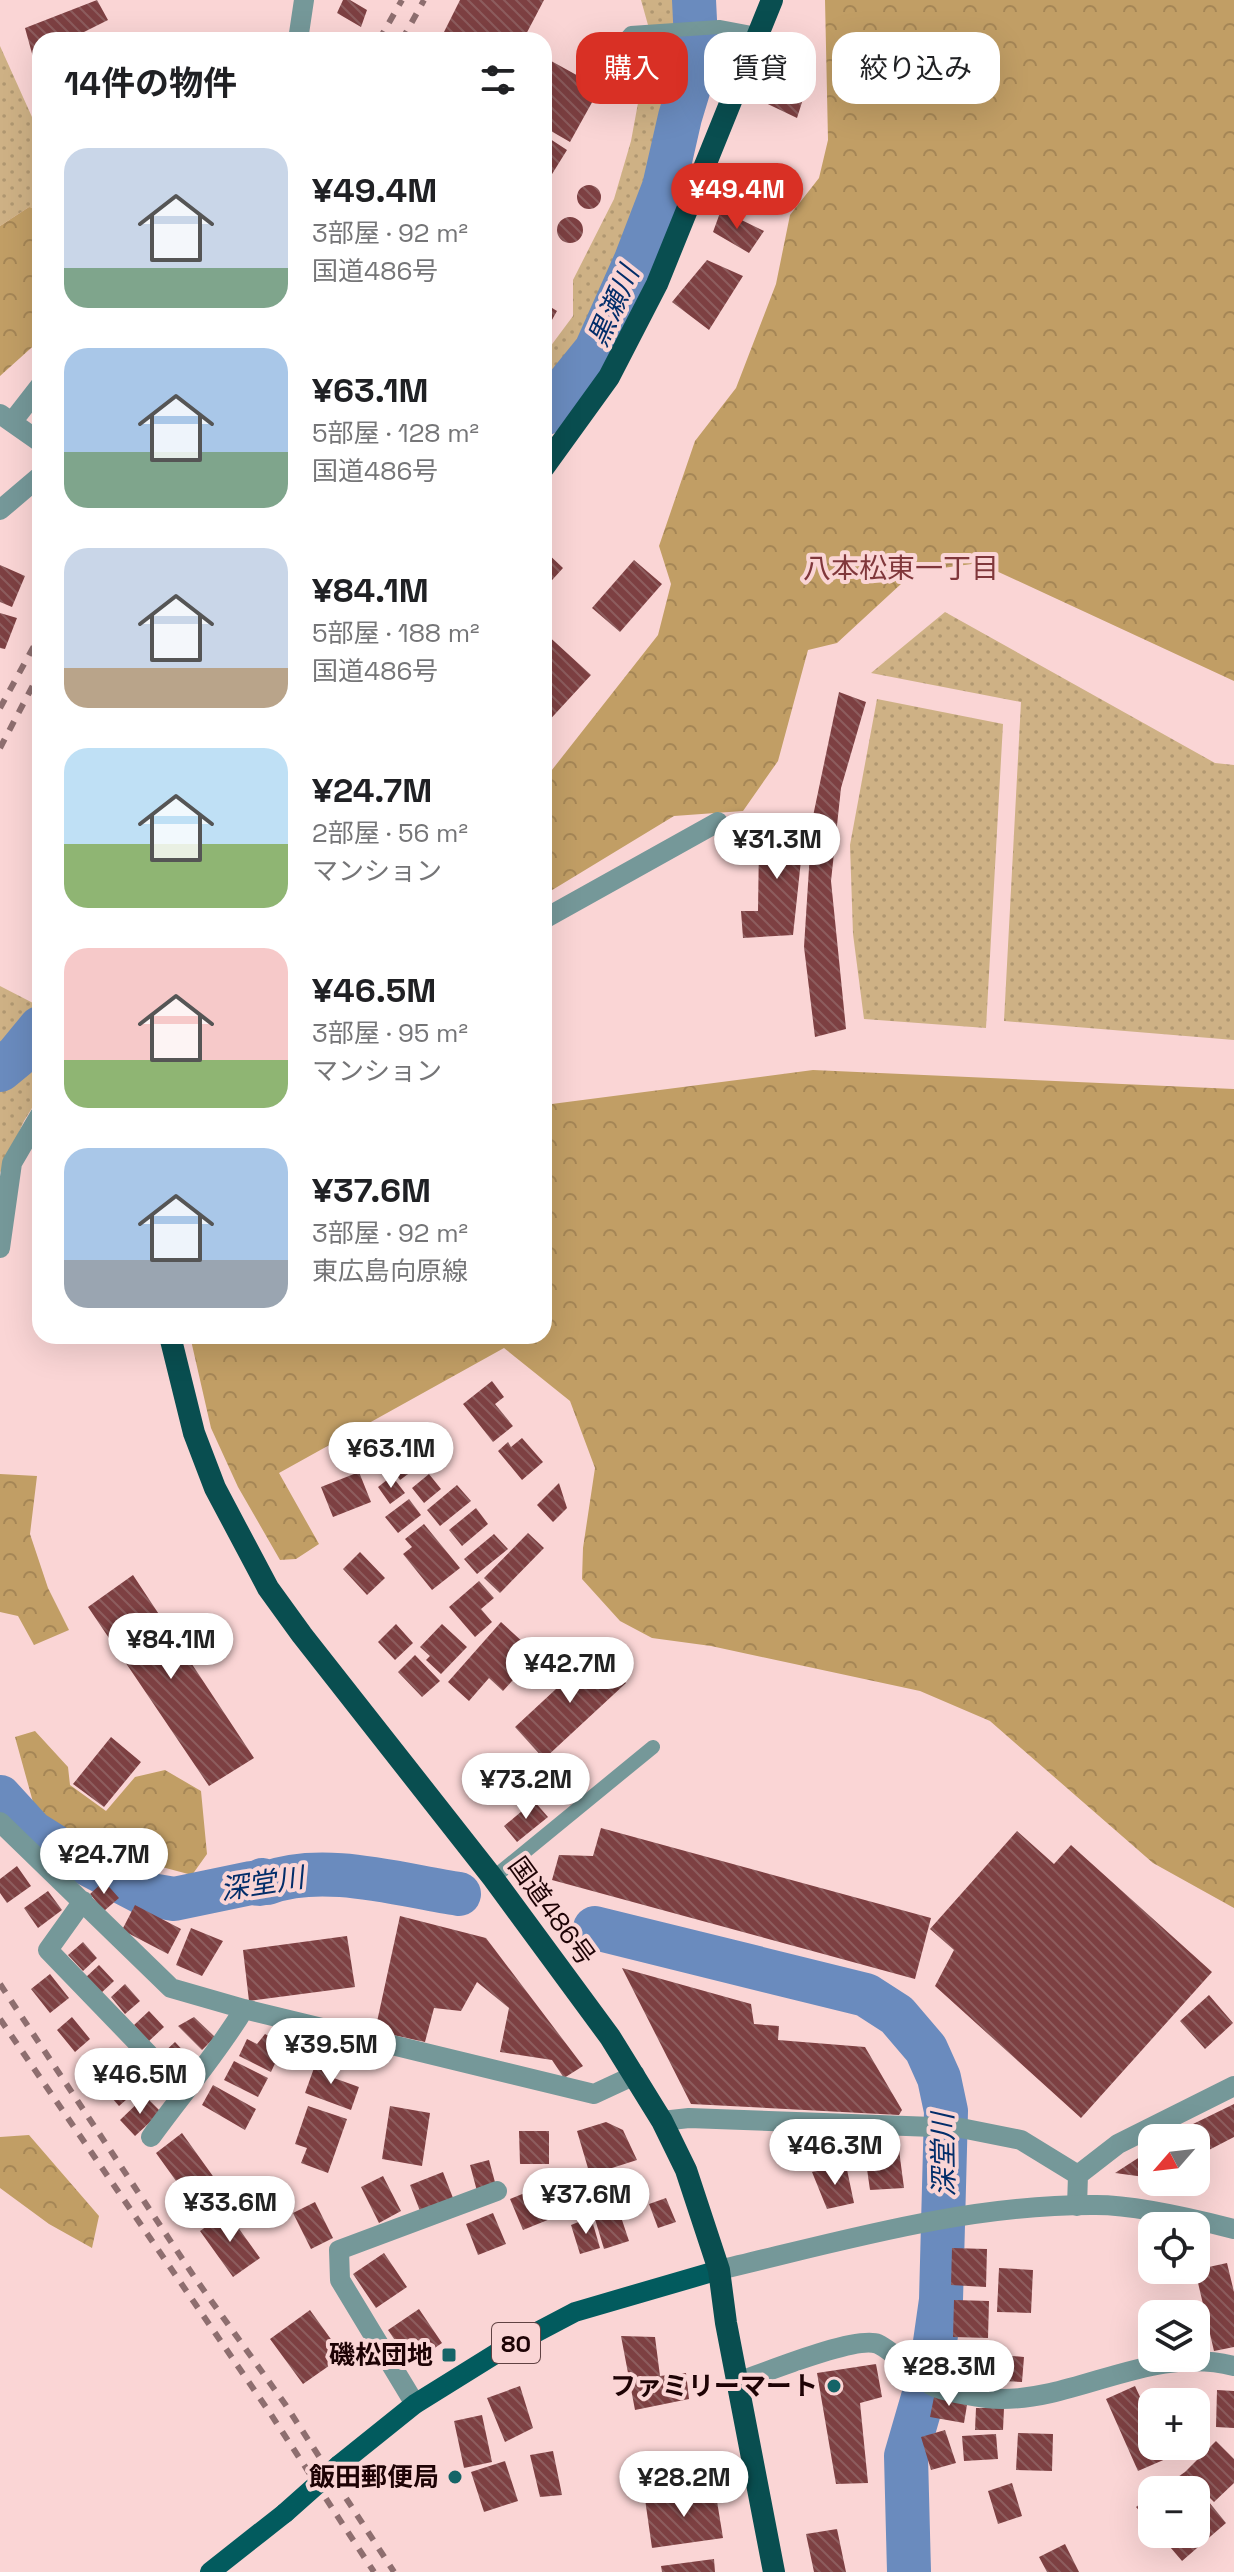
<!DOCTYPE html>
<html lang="ja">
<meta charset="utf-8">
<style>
:root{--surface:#fff;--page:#f6f6f6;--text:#202124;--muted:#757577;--accent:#d93025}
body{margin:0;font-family:"Space Grotesk","Noto Sans JP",sans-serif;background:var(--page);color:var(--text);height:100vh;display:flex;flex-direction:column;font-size:30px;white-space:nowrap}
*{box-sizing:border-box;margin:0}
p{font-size:26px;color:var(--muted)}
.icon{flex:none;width:44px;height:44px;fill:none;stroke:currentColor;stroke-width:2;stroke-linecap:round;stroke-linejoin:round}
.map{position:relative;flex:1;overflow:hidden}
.panel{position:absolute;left:32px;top:32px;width:520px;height:1312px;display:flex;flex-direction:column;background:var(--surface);border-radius:24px;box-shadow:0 8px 32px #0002}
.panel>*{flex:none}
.guide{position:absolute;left:576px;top:32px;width:538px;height:72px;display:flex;gap:16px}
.needle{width:52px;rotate:242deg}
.buttons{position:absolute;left:1138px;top:2124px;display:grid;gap:16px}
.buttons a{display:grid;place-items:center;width:72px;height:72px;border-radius:16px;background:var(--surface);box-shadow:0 8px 32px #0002;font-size:40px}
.price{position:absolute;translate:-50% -68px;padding:0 18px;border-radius:28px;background:#fff;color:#222;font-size:26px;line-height:52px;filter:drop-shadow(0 2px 4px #0008)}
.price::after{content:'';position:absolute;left:50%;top:48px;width:24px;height:18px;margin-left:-12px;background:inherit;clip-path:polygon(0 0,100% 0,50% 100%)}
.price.current{background:var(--accent);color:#fff}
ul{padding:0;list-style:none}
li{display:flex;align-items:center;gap:24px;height:200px;padding:0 32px}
li span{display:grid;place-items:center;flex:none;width:224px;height:160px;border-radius:24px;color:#555}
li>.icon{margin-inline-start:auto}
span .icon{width:96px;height:96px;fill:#fffc;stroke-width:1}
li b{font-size:34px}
h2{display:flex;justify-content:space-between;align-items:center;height:96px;padding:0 32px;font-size:34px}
.tag{padding:0 28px;border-radius:24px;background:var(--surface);box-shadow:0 8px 32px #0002;font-size:28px;line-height:72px}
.tag.current{background:var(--accent);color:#fff}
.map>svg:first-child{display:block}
.green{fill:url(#green-dots)}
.forest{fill:url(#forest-crowns)}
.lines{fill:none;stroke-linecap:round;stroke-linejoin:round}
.river{stroke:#6a8bbe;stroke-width:44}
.building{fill:url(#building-back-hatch)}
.service{stroke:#759899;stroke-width:14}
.minor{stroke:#759899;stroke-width:20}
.tertiary{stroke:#759899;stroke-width:20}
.primary{stroke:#025b5e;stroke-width:20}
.trunk{stroke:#094e50;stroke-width:22}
.rail{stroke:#8e6e6f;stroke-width:6;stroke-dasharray:10 10;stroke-linecap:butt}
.primary-bridge{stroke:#025b5e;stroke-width:20}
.poi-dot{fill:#156467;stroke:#fad5d5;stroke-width:3}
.labels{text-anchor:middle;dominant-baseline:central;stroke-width:8;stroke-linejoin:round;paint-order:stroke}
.shield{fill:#fad5d5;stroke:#604243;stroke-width:2}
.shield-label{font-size:24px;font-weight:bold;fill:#1e0305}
.street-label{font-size:26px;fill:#1e0305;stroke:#fad5d5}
.poi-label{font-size:26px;font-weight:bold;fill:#1e0305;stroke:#fad5d5;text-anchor:end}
.water-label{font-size:28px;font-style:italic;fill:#022d69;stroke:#fad5d5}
.neighbourhood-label{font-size:28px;fill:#80373b;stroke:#fad5d5}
</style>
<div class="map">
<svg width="1234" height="2572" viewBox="0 0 1234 2572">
<defs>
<pattern id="green-dots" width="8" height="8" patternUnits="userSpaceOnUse" patternTransform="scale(2)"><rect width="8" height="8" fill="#ceb185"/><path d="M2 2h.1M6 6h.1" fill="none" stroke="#b09771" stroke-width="1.8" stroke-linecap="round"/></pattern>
<pattern id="forest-crowns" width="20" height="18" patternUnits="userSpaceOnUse" patternTransform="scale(2)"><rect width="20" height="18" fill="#c19e65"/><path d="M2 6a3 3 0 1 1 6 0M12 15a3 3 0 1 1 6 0" fill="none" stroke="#a58656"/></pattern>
<pattern id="building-back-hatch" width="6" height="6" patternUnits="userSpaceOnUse" patternTransform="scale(2)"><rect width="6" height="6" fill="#7d4042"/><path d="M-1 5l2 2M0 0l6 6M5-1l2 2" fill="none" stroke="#8d5d5e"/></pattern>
</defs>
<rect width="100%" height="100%" fill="#fad5d5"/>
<path class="green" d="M 641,0 L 708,0 L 715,54 L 645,256 L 597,358 L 544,427 L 544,355 L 573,316 L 573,280 L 614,199 L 631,141 L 645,65 L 648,25 Z
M 0,46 L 32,117 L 32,139 L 40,188 L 40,209 L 29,207 L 0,226 Z
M 945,612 L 1215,763 L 1234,765 L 1234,1040 L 1004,1021 L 1021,702 L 871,673 Z
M 877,699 L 1003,724 L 986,1028 L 864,1019 L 853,934 L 850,845 Z
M 0,986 L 33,1003 L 40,997 L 40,1095 L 24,1121 L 0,1173 Z"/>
<path class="forest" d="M 825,0 L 1234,0 L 1234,681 L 979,563 L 914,572 L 837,643 L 808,650 L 778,761 L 743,811 L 674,816 L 544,895 L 544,780 L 658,635 L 671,584 L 659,546 L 695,441 L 736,388 L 776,284 L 790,215 L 819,178 L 828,140 Z
M 29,207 L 40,209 L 40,340 L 0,376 L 0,226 Z
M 813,1070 L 1234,1089 L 1234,1908 L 1153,1863 L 990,1721 L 920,1691 L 711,1646 L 652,1638 L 620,1621 L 582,1579 L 583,1548 L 595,1468 L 570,1401 L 504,1348 L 279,1473 L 319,1544 L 296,1559 L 280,1560 L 238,1487 L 211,1428 L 190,1336 L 544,1336 L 544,1105 Z
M 0,1474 L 37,1476 L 30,1534 L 48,1588 L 69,1630 L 34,1645 L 18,1616 L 0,1612 Z
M 35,1731 L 68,1767 L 70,1785 L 106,1811 L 135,1777 L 165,1770 L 201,1791 L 207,1854 L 192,1875 L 64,1841 L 36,1813 L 15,1737 Z
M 29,2135 L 99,2216 L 92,2248 L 49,2224 L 0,2188 L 0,2137 Z"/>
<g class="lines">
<path class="river" d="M 544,414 L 596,350 L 636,260 L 664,187 L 680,117 L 697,61 L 694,0
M 0,1070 L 17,1056 L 40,1028
M 0,1797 L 32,1832 L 59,1849 L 145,1894 L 174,1899 L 251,1883 L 260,1884 L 262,1880 L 267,1883 C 324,1862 400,1885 459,1894
M 595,1928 L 866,1995 L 897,2015 L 926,2049 L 939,2078 L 946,2111 L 941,2300 L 931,2370 L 906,2456 L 909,2572"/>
</g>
<path class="building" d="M 97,0 L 108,20 L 76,36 L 78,40 L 40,40 L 39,79 L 25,28 Z
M 343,0 L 350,0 L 367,10 L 361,27 L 337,13 Z
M 460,0 L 544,0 L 523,40 L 440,40 Z
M 774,37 L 815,61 L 797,118 L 755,98 Z
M 544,57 L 600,88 L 570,142 L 544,127 Z
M 544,135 L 567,150 L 544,187 Z
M577 197a12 12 0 1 1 24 0a12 12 0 1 1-24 0Z
M 721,210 L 764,231 L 749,253 L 713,232 Z
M557 230a13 13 0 1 1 26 0a13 13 0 1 1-26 0Z
M 707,260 L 743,276 L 709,330 L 672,302 Z
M 544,303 L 557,311 L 544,334 Z
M 40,532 L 40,548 L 32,543 Z
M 544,550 L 563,568 L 544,589 Z
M 634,560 L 662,584 L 620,632 L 592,608 Z
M 0,565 L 25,576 L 12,607 L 0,602 Z
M 0,613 L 17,618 L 5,649 L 0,648 Z
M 544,632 L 591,675 L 544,726 Z
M 839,692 L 866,702 L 841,788 L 831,881 L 846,1029 L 815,1037 L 804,947 L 812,821 Z
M 777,815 L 805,823 L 793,935 L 743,938 L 741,911 L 758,911 L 759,842 Z
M 492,1381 L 504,1397 L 495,1404 L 513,1426 L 493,1442 L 463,1404 Z
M 522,1438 L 543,1462 L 522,1480 L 498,1451 L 508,1442 L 511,1447 Z
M 419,1440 L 431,1457 L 400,1480 L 388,1464 Z
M 359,1472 L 371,1502 L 333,1517 L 321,1487 Z
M 429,1474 L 441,1489 L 424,1503 L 412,1488 Z
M 392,1476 L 405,1493 L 390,1504 L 378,1487 Z
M 559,1483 L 567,1508 L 553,1522 L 537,1505 Z
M 457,1485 L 471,1501 L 440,1526 L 427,1510 Z
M 409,1499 L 421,1515 L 398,1533 L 385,1517 Z
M 476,1508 L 488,1524 L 462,1546 L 449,1530 Z
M 424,1524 L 460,1568 L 432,1590 L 403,1554 L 412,1547 L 405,1539 Z
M 528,1533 L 544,1548 L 500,1593 L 484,1578 Z
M 494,1534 L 508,1549 L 477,1574 L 464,1559 Z
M 360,1552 L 385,1578 L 367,1595 L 343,1569 Z
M 133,1575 L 254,1758 L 209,1786 L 88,1607 Z
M 479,1581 L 494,1598 L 481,1609 L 492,1622 L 475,1637 L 449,1607 Z
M 501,1622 L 536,1654 L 503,1691 L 489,1678 L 469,1701 L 448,1682 Z
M 396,1624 L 413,1643 L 395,1660 L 378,1642 Z
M 442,1624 L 467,1647 L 441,1674 L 426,1660 L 430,1656 L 420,1647 Z
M 597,1651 L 626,1683 L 544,1759 L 515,1727 Z
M 415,1655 L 440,1681 L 422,1697 L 398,1672 Z
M 111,1737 L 141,1762 L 104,1807 L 73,1784 Z
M 534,1801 L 548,1817 L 517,1842 L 504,1826 Z
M 601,1828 L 931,1918 L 915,1979 L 552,1880 L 559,1855 L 593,1856 Z
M 1017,1831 L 1054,1864 L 1071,1845 L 1212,1972 L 1081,2118 L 935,1986 L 954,1950 L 930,1929 Z
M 17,1866 L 31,1886 L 7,1903 L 0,1893 L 0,1879 Z
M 104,1881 L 119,1898 L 104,1911 L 90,1894 Z
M 48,1891 L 62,1910 L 38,1928 L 24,1908 Z
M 135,1905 L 181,1929 L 168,1954 L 122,1930 Z
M 400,1916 L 486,1938 L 583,2066 L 564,2078 L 552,2060 L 500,2052 L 509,2008 L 477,1982 L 461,2011 L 434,2008 L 425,2042 L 375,2031 Z
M 191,1928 L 223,1941 L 202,1976 L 176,1965 Z
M 347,1936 L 355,1987 L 249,2001 L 243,1950 Z
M 83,1942 L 97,1958 L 83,1971 L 68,1955 Z
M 99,1965 L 114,1981 L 100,1994 L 85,1978 Z
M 622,1968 L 751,2004 L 754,2024 L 779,2026 L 778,2040 L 865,2047 L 902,2110 L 899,2115 L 691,2104 Z
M 50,1974 L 69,1998 L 50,2013 L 31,1989 Z
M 125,1984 L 140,2001 L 125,2014 L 111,1997 Z
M 1209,1995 L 1233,2023 L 1205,2049 L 1180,2021 Z
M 149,2011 L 164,2027 L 149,2041 L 134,2025 Z
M 72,2017 L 90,2039 L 75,2052 L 57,2030 Z
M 194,2017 L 215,2037 L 202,2050 L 178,2026 Z
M 265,2034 L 284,2044 L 271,2072 L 239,2056 L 247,2039 L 257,2044 Z
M 175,2042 L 190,2058 L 176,2071 L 161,2055 Z
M 91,2054 L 106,2070 L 92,2084 L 77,2067 Z
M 318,2057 L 336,2063 L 331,2077 L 359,2087 L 351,2110 L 305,2093 Z
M 234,2061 L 268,2078 L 258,2097 L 224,2080 Z
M 119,2076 L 134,2093 L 119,2106 L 105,2090 Z
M 213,2085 L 256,2109 L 245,2130 L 202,2105 Z
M 145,2096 L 161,2112 L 135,2136 L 120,2120 Z
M 1234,2104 L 1234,2137 L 1207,2151 L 1193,2124 Z
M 308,2106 L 347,2119 L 328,2173 L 301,2163 L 307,2148 L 295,2144 Z
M 390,2106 L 430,2113 L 422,2166 L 382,2159 Z
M 606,2122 L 623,2130 L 637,2160 L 590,2175 L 577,2131 Z
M 1181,2129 L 1186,2138 L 1168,2138 Z
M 519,2131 L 549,2131 L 549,2164 L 520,2164 Z
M 182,2133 L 215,2179 L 189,2199 L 156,2153 Z
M 1152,2149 L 1152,2178 L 1115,2173 Z
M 899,2150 L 904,2188 L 870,2190 L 865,2155 Z
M 489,2160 L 496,2186 L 477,2191 L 470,2165 Z
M 846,2165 L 854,2203 L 827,2209 L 812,2172 Z
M 443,2172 L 453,2198 L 420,2211 L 410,2185 Z
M 586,2175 L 596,2198 L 577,2205 L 569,2182 Z
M 383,2176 L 401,2211 L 379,2223 L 361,2187 Z
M 537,2188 L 550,2219 L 523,2230 L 510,2199 Z
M 666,2198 L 676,2222 L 658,2228 L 649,2204 Z
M 615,2199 L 629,2241 L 604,2249 L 592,2209 Z
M 315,2202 L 333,2238 L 311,2249 L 293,2213 Z
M 227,2212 L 260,2258 L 233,2277 L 200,2231 Z
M 493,2213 L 506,2244 L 478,2255 L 466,2224 Z
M 591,2217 L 600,2248 L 580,2254 L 571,2225 Z
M 952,2248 L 987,2249 L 986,2287 L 951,2285 Z
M 384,2253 L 407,2287 L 376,2308 L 353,2274 Z
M 1227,2263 L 1234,2292 L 1234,2347 L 1214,2351 L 1195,2270 Z
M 999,2268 L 1033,2270 L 1031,2313 L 997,2312 Z
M 954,2300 L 989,2301 L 988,2338 L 953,2337 Z
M 419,2309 L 442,2343 L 411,2364 L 388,2330 Z
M 310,2310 L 343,2356 L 303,2384 L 270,2339 Z
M 621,2336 L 655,2337 L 660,2376 L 686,2373 L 689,2399 L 635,2410 Z
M 945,2351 L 978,2354 L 977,2379 L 943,2377 Z
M 990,2354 L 1024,2357 L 1022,2382 L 988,2380 Z
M 876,2364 L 882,2397 L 860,2403 L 868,2483 L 836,2484 L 817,2373 Z
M 520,2386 L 533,2428 L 505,2442 L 487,2398 Z
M 1135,2386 L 1152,2423 L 1152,2446 L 1163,2446 L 1168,2458 L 1138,2471 L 1106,2399 Z
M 1217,2390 L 1234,2391 L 1234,2428 L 1216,2427 Z
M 935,2392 L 968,2399 L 964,2423 L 930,2417 Z
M 976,2408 L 1004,2408 L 1003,2430 L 975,2430 Z
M 482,2415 L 492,2462 L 464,2468 L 454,2421 Z
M 945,2430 L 956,2463 L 931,2470 L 921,2437 Z
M 1018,2433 L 1053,2434 L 1052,2471 L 1016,2470 Z
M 996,2434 L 998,2459 L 964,2461 L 962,2436 Z
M 1216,2441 L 1234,2459 L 1234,2483 L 1214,2502 L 1187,2475 L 1226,2523 L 1182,2561 L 1159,2534 L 1196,2534 L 1196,2490 L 1159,2490 L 1185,2472 Z
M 553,2451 L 562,2495 L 540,2497 L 530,2455 Z
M 505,2461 L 518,2501 L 484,2512 L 471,2472 Z
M 1012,2483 L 1022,2516 L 998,2524 L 988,2491 Z
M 715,2489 L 723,2538 L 652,2548 L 645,2499 Z
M 1152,2495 L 1152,2525 L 1136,2507 Z
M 837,2529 L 846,2572 L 814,2572 L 806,2534 Z
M 1065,2544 L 1079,2572 L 1047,2572 L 1039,2557 Z
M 714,2559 L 715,2572 L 662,2572 L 661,2566 Z"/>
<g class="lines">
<path class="service" d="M 598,70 L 631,33 L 719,27 L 756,34
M 493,1878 L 653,1747"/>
<path class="minor" d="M 298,40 L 304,0
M 0,414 L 40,442
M 12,422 L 40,386
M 0,510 L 40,476
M 0,1248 L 12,1163 L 40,1115
M 0,1822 L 171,1988 L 244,2009 L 594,2094 L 635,2075
M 83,1901 L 48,1950 L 184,2091
M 662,2121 L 689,2118 L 961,2128 L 1021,2140 L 1078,2175 L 1077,2206
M 151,2137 C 182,2094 217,2054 244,2009
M 1078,2175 L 1118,2144 L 1234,2086
M 738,2382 C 764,2373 856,2335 878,2344 C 895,2352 914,2374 931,2385 C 942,2392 987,2399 1002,2399 C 1080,2399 1152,2345 1234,2366
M 415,2404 L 340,2280 L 339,2250 L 497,2191"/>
<path class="tertiary" d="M 544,919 L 718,822
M 719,2270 C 842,2241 968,2204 1096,2205 C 1136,2205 1195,2219 1234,2229"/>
<path class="primary" d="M 339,2465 L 415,2404 L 497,2353 L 575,2312 L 719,2270
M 210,2572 L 285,2513"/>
<path class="trunk" d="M 544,467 L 609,377 L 657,284 L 772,0
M 170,1336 L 194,1433 L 215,1488 L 268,1588 L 302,1635 L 493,1878 L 610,2037 L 662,2121 L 686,2170 L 719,2270 L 726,2323 L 774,2572"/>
<path class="rail" d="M 379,40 L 402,0
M 402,40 L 424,0
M 0,708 L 40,635
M 0,748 L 40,672
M 0,1984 L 195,2278 L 285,2404 L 394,2572
M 0,2019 L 270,2413 L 374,2572"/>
<path class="primary-bridge" d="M 285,2513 L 339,2465"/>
</g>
<g class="poi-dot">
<rect x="441" y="2347" width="16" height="16" rx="4"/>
<circle cx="834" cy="2386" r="8"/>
<circle cx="455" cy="2477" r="8"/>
</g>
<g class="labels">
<rect class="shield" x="492" y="2323" width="48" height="40" rx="6"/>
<g class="shield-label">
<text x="516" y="2343">80</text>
</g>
<g class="street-label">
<text transform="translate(552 1911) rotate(54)">国道486号</text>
</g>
<g class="poi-label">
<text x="433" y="2355">磯松団地</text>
<text x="818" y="2386">ファミリーマート</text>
<text x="439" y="2477">飯田郵便局</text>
</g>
<g class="water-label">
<text transform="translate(613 306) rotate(-66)">黒瀬川</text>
<text transform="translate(262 1883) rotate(-9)">深堂川</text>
<text transform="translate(943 2155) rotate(-91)">深堂川</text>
</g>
<g class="neighbourhood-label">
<text x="901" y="568">八本松東一丁目</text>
</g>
</g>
</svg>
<div class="buttons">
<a><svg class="needle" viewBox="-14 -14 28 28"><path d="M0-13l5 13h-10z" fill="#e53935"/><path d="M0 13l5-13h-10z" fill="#757577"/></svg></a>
<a><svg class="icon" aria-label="locate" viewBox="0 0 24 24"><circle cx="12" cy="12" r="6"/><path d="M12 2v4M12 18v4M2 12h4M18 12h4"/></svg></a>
<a><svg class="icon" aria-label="layers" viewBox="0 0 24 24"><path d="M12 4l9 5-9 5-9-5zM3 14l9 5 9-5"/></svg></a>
<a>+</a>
<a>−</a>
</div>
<b class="price current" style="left:737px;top:231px">¥49.4M</b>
<b class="price" style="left:777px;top:881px">¥31.3M</b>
<b class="price" style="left:391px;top:1490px">¥63.1M</b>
<b class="price" style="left:171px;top:1681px">¥84.1M</b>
<b class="price" style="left:570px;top:1705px">¥42.7M</b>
<b class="price" style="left:526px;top:1821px">¥73.2M</b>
<b class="price" style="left:104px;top:1896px">¥24.7M</b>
<b class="price" style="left:331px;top:2086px">¥39.5M</b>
<b class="price" style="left:140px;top:2116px">¥46.5M</b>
<b class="price" style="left:835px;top:2187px">¥46.3M</b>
<b class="price" style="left:586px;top:2236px">¥37.6M</b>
<b class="price" style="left:230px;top:2244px">¥33.6M</b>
<b class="price" style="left:949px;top:2408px">¥28.3M</b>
<b class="price" style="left:684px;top:2519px">¥28.2M</b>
<div class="guide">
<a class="tag current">購入</a>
<a class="tag">賃貸</a>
<a class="tag">絞り込み</a>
</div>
<section class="panel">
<h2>14件の物件<svg class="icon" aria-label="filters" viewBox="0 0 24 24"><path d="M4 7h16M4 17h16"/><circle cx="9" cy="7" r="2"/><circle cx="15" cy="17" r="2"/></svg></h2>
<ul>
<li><span style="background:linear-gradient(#c9d6e8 75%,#7fa58c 0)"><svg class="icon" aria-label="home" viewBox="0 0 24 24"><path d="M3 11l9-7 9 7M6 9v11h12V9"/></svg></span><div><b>¥49.4M</b><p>3部屋 · 92 m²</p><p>国道486号</p></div></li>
<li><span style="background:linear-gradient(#a9c7e8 65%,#7fa58c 0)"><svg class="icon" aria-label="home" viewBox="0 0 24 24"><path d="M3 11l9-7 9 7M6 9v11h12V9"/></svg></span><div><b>¥63.1M</b><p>5部屋 · 128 m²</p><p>国道486号</p></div></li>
<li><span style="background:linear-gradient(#c9d6e8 75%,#b9a48a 0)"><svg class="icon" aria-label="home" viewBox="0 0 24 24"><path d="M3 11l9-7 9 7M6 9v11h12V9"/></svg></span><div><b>¥84.1M</b><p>5部屋 · 188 m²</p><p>国道486号</p></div></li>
<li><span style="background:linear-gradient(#bfe0f5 60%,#8fb573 0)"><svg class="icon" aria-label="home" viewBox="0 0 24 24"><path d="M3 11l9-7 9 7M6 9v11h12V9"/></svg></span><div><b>¥24.7M</b><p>2部屋 · 56 m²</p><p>マンション</p></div></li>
<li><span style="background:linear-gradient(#f6c9c9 70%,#8fb573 0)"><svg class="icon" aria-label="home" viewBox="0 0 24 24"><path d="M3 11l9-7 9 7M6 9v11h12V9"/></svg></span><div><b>¥46.5M</b><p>3部屋 · 95 m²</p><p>マンション</p></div></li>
<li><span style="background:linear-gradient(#a9c7e8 70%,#9aa5b1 0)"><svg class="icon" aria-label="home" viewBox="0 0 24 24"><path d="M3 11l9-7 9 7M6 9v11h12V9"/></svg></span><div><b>¥37.6M</b><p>3部屋 · 92 m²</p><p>東広島向原線</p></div></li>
</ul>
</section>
</div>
